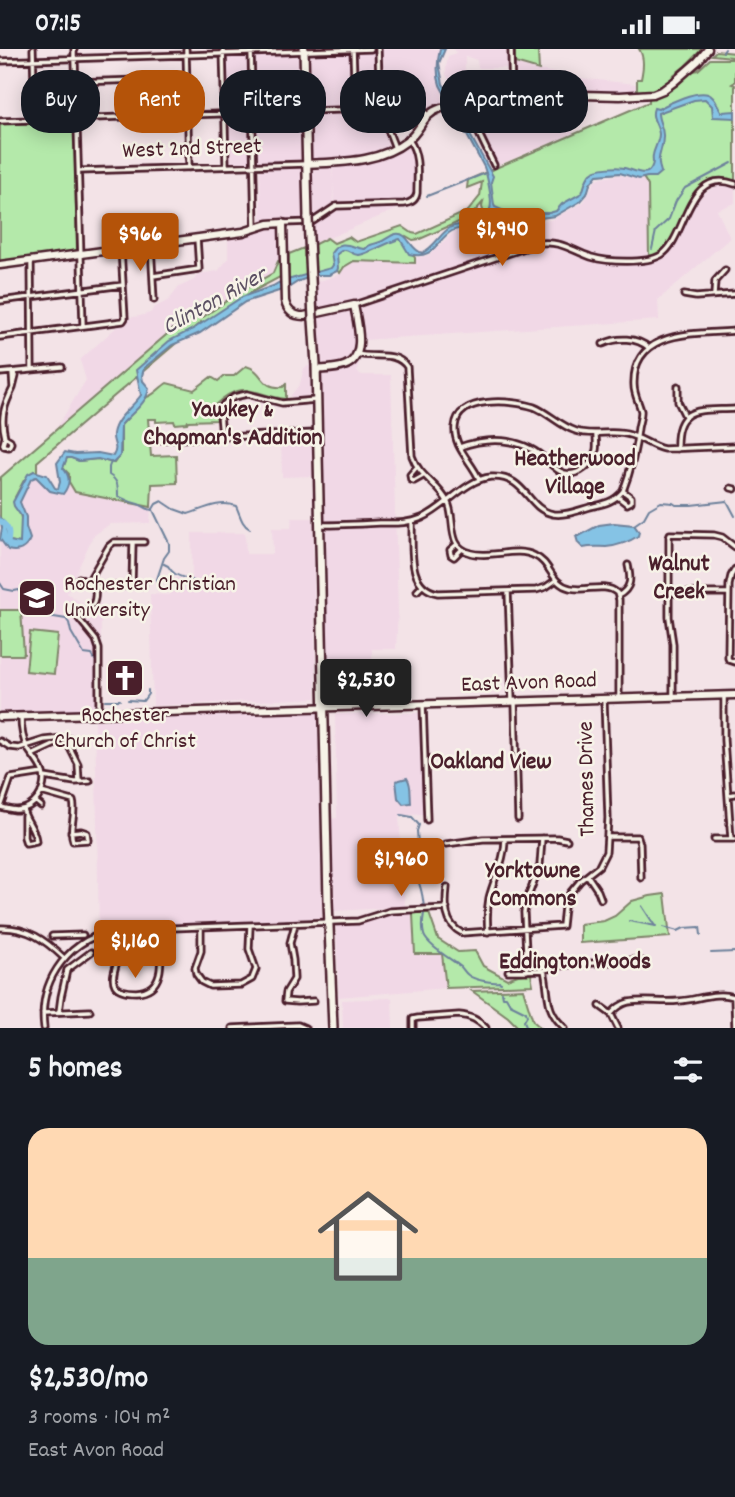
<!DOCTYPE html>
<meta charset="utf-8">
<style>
:root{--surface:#171b24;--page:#242831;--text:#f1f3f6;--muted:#9ea1a6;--line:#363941;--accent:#b45309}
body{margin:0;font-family:Dekko,sans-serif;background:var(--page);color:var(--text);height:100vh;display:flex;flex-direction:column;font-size:26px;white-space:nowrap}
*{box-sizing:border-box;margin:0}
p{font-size:23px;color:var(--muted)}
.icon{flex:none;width:38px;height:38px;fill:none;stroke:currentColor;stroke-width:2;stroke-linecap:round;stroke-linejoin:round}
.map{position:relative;height:979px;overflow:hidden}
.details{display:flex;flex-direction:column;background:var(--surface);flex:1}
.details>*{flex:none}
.top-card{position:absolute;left:21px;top:21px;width:693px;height:63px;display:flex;gap:14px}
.price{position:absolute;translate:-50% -60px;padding:0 16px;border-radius:7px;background:var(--accent);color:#fff;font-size:23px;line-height:46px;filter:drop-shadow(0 2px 4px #0008)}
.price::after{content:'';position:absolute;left:50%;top:42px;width:21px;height:16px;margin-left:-10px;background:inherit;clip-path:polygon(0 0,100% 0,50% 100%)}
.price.active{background:#222;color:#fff}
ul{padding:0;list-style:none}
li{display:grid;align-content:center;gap:14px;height:371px;padding:0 28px}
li+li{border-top:2px solid var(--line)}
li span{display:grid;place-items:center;height:217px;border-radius:21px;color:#555}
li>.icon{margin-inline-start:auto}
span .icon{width:126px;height:126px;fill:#fffc;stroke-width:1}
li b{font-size:30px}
h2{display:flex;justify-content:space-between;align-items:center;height:84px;padding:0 28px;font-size:30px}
.chip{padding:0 24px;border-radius:28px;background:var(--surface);box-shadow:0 4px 18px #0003;font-size:24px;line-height:63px}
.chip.active{background:var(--accent);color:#fff}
.status{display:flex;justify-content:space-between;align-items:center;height:49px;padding:0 35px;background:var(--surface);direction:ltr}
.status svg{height:19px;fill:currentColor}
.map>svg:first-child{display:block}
.built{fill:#f1d8e6}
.green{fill:#b4e9aa;stroke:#7f846a;stroke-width:2}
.water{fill:#85c3e5;stroke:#6d819b;stroke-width:2}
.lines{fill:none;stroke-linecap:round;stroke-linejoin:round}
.stream{stroke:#6d819b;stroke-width:2}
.river{stroke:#85c3e5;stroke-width:5}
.street-casing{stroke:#4a1f2b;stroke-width:9}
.secondary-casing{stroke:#4a1f2b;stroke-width:11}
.primary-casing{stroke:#4a1f2b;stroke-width:12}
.street{stroke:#f7f3e8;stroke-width:3.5}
.secondary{stroke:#f7f3e8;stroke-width:6}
.primary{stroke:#f7f3e8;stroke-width:7}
.primary-bridge-casing{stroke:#4a1f2b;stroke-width:12;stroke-linecap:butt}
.primary-bridge{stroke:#f7f3e8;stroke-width:7}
.labels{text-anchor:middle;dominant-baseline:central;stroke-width:5;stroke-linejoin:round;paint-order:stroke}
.street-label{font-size:23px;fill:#4a1f2b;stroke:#f7f3e8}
.poi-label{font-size:23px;fill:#4a1f2b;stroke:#f7f3e8;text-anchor:start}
.water-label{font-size:24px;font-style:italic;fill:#5c5063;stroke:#f7f3e8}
.neighbourhood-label{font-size:24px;font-weight:bold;fill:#4a1f2b;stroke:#f7f3e8}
</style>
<div class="status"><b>07:15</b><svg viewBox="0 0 49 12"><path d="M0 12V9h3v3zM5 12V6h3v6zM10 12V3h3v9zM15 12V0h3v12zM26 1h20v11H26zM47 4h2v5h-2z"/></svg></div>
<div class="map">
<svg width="735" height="979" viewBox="0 0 735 979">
<rect width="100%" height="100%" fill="#f3e3e7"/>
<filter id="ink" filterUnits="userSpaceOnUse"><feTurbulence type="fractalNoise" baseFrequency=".0143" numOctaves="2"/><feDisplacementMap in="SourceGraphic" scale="14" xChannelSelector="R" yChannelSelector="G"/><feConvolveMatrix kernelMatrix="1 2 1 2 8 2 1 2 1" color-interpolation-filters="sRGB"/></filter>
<g filter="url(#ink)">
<path class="built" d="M 220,0 L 375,0 L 379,64 L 389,96 L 388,98 L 362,106 L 332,110 L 332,132 L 333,114 L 338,116 L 408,95 L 412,98 L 415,109 L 415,149 L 395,161 L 315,195 L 314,177 L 337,160 L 334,157 L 333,133 L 333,155 L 313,172 L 261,173 L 260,113 L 222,114 Z
M 381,0 L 440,0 L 437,12 L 437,26 L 442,38 L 443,54 L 428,63 L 424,58 L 423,32 L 382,33 Z
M 454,0 L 506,0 L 507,19 L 478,19 L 477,11 L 465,7 L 465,53 L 460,53 L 446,25 L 446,18 L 448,7 L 456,4 Z
M 515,14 L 539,21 L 587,30 L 636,35 L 637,45 L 515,53 Z
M 570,50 L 573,85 L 496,117 L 480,84 L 502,80 L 501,59 Z
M 619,126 L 640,131 L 644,131 L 649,138 L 649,214 L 657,212 L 665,208 L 673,199 L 690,163 L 703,145 L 719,136 L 727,137 L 735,140 L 735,154 L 717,161 L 730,189 L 658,251 L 659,271 L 363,291 L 357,323 L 362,326 L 391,326 L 398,563 L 396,600 L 372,600 L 373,649 L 328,651 L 321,324 L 317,282 L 319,272 L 317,233 L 338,226 L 344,218 L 354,212 L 415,214 L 415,209 L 429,206 L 455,182 L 476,179 L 495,167 L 517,174 L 551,171 L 584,153 L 596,130 Z
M 280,176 L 281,211 L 278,212 L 275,223 L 238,244 L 201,269 L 199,270 L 194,262 L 56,380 L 86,331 L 80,311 L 121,274 L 125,273 L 127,269 L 140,267 L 150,264 L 155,258 L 169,251 L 179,238 L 194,231 L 198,225 L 218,222 L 228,210 L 228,188 L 249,185 L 265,178 Z
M 310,316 L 312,323 L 313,350 L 292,350 L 291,346 L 300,335 L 304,319 Z
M 313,386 L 314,427 L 282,428 L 281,388 Z
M 33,428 L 38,430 L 50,442 L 61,446 L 64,445 L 69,433 L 76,443 L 151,458 L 150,474 L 110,475 L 93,487 L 67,544 L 93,562 L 101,554 L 101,656 L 90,661 L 0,664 L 0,490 L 3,496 L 10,502 L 19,501 L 28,495 L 29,488 L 26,478 L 26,468 L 20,453 L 30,431 Z
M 292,469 L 313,469 L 316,649 L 153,657 L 150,545 L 170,546 L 170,530 L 192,528 L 192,484 L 245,484 L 246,505 L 273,505 L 272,479 L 291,479 Z
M 318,663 L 322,869 L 121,877 L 99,881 L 95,671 Z
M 420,664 L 423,765 L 399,767 L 405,858 L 334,862 L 331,770 L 337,769 L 335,665 Z
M 413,865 L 415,905 L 442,905 L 446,939 L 339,948 L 336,877 L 367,874 L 387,866 Z
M 392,949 L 393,979 L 343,979 L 342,951 Z"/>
<path class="green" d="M 515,0 L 533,0 L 534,3 L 538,3 L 539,21 L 515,14 Z
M 639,0 L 702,0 L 685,17 L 672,27 L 698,21 L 710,10 L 733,10 L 732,8 L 712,6 L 716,2 L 735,4 L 735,33 L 732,35 L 735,36 L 735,135 C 730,135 723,132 718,133 C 694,136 680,178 670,197 L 666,202 L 649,210 L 648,137 C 647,135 644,129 642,128 C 632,122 607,124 596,126 L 588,138 L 586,144 L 551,167 L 498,168 L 494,164 L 485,168 L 482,158 L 483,153 L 470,168 L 420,190 L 413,191 L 406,187 L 404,189 L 415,209 L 415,214 L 354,212 L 344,218 L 340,224 L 336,221 L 330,220 L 288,235 L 289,205 L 304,199 L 304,207 L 311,204 L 311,197 L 327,189 L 334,194 L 349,188 L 356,193 L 402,177 L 412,184 L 417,185 L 468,162 L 480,147 L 482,133 L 467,139 L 468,131 L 649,53 L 649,50 L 637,43 L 637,30 L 641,30 C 643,20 645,9 639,0 Z
M 74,74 L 77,203 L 0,212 L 0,75 Z
M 281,211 L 282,227 L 248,245 L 203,276 L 201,273 L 37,413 L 37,423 L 34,422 L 24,431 L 15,448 L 21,469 L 21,492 L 19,494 L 10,492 L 5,474 L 0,469 L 0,429 L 194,262 L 199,269 L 203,268 L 238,244 L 273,224 L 278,212 Z
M 246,317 C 265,322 259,340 283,338 L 286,335 L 286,350 C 255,347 244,328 215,356 L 217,371 L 188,372 L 187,374 L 175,375 L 174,372 L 156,373 L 156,370 L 148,370 L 151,407 L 176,406 L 177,434 L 152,435 L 151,458 L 75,443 L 69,433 L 69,425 L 63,419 L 67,409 L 72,409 L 79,412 L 98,410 L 114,414 L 121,404 L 121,376 L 147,348 C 155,346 160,338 167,334 L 194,341 L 211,328 L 218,332 L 224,327 L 234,327 Z
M 0,561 L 21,561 L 24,605 L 22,606 L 0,606 Z
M 30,583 L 58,586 L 54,625 L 26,622 Z
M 665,845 L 670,888 L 580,894 L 580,875 L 604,872 L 615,867 L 632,852 L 650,847 Z
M 421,863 L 429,864 L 438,890 L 458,903 L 475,902 L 483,917 L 507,930 L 518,926 L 531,925 L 533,936 L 446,939 L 442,905 L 415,905 L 413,865 Z
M 523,940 L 533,972 L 541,979 L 519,979 L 508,968 L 472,942 Z"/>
<path class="water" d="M 440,0 L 445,0 L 439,14 L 443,35 L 455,51 L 469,84 L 493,127 L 491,133 L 494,156 L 495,158 L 504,162 L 524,167 L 540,164 L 549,164 L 556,162 L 562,155 L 582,144 C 585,137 585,130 591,124 C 597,118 620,117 628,120 C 636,122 648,129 652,117 C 654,113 652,110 653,106 C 654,99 659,93 659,85 C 658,75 650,69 654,59 L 658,60 C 669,54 696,41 708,45 C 716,48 717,57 722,63 L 735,62 L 735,69 L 713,68 L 712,57 L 705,50 L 694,51 L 658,64 C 658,73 664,79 663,88 C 663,103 655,107 661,123 L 655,128 L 647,128 L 639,130 L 620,124 L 597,126 L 590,135 L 587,145 L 581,152 L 555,167 L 519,172 L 494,165 C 487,168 481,174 475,177 C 468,181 459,178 452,182 C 436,191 434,212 409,205 L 400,190 C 392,191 364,207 358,206 C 348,205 348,196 337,205 L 338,219 L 337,222 L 329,226 L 316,226 L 299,232 L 288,239 L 245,253 L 200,284 L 172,296 L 144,319 L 142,327 L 143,332 L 149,339 C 147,355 131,364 121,376 L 120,407 L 113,414 L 98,410 L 79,412 L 71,409 L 67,409 L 63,419 C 71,428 70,436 63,445 L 50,442 L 36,428 L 31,430 L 20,453 L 26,468 L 26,478 L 30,490 C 26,500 18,504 8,501 L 0,490 L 2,479 L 0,469 L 5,474 L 9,492 L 20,494 L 21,467 L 14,457 L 13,453 L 28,425 L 34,422 L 47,426 L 55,439 L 58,440 L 60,433 L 57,414 L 65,403 L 75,405 L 98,404 L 113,407 C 119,397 112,395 113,385 C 115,369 133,358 141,346 L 136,321 L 169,292 L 193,280 L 242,248 L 273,237 L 280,233 L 331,219 L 333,216 L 331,204 C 342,188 351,199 365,200 C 370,194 373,196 380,193 C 386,191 390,186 396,185 C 409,183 409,200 422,204 C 437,196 439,185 451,178 C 457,175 466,176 473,174 C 478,172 488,166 490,160 C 493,152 487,126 484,118 L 440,36 C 436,24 437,13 440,0 Z
M 614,474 L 634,476 L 639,483 L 638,487 C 629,493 616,497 606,498 C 597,498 592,497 583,499 L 578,494 L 576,487 L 579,487 L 599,476 Z
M 407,729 C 412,736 410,745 411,754 L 403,755 L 398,749 L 396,732 Z"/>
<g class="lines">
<path class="stream" d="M 723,3 L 725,0
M 427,147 L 486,124
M 652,200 L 656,182 L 669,170 L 676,152 L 685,139 L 732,114
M 111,413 L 109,418 L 109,426 C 118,431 118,437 118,447 C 126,451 129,453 138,455 C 144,457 147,461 153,461 L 169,494 L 169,502 L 164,509 L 157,530 L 160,540
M 153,460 L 156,455 L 162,452 L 174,460 L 188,465 C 204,460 219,451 236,457 C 240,465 241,475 250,480
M 634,476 L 644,469 L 649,460 L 661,453 L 673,454 L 676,456 L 691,456 L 727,452 L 735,467
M 164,515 L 168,517 C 175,529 183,527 195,533
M 0,534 L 4,540 L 14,542 L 19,541 L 25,549 L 28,560 L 42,566 L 66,570 L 69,574 L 71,583 L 84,605 L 92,606 L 95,611
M 102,613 L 102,614
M 102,623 L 102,644
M 105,651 L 120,651
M 128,651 L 143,652 L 148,645 L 148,641
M 401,766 L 412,768 L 419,776 L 417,782 L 418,795 L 414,804 L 418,814 L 416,815 C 415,827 420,834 422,845 C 423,849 423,853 424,857
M 642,857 L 655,877
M 424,864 C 423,870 422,879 424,886 C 427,896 451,910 461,918 C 463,920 465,924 468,926 C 474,931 491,934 499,933 L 501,934
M 629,872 L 656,877
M 663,878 L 678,882 L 684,879 L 700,878 L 701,886
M 711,904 L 735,903
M 502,943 L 503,948 L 506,948 L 510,955 L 526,963 L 527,967 L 524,972 L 527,979"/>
<path class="river" d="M 0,472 C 10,478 10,483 8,494 L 9,495"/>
<defs>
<path id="street" d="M 33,0 L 35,71
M 74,0 L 74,10
M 186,0 L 189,119
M 223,0 L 226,117
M 251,0 L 255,180
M 353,0 L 355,60
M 378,0 L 380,60 L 395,99
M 511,0 L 512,56
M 75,10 L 83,277
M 0,12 L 371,0
M 77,33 L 139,31 L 141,68
M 466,58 L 494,116
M 0,72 L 400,59 L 421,60 L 428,66
M 79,122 L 307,115
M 283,174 L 312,173 L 336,157 L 404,155 C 411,154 416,151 417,144 C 417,125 420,106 409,91
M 151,196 L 154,251
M 31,212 L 32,320
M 153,227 L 199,220 L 197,189
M 684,246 L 696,248 L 735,245
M 714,246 L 715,232 L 725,221
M 0,252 L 123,236
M 354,256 L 540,194 C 562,192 571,201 591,208 C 607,213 646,215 661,206 C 687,190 686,117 735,135
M 0,288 L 123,272 L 125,269 L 121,200
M 603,295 C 617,288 637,288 649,299
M 357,305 C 374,310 396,301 407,318 L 412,407 C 419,428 439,435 448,454 C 456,471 446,498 471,504 C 491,510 516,497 535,507 C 551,514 551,535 570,539 C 585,543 605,533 617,544 L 619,551 L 619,649
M 12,323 L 16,327 L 13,339 Z
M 0,324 L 62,318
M 678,337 L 678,353 L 685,367
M 5,388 L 3,395 L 4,397 L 9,398 L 11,394 L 10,391 L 5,388 C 0,368 4,357 13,339
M 222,388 L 220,364 L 221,359 L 224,355 L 234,348 L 247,345 L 282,354 L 316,351
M 151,391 L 315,384
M 460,398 C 487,388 519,388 543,408 C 549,413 555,421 564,424 C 579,428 593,415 596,401 C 597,396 596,390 596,385
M 677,400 C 675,355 700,362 735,360
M 416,419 L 410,426 L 411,431 L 414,432 L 423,427
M 479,430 C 472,413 453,398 455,378 C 457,346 513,351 534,358 C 549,364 560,377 576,382 C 593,388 613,380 630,386 C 642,389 652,398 664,400 L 735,397
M 731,439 L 735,440
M 618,448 L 627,455 L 631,453 L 631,448 L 623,442
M 412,473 C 413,498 406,538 438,544 L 536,541 L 546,538 L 556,531
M 320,476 C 340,476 360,475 379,474 C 394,474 408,475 422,469 C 445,459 466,430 491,428 C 527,426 526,460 553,465 C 566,467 579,461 590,458 C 604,455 614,453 623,442 C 631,421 636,400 638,379 C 639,373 641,368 641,362 C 639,353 634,346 634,336 C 632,280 696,285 735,282
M 457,495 L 450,501 L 451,506 L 454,508 L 462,500
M 735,520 L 731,527 L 729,536 L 728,609 L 729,611 L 735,613
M 79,529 L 95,538 L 143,536
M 88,533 L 109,497 L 114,493 L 144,493
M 132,536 L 133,493
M 417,542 L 422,537
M 508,542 L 512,652
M 669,544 L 728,544
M 618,547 C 632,539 631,530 628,516
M 75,565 L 96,591 L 99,600 L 99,663
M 78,568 C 92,558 97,556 95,538
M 724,646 L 724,691 L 731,790
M 673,648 L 673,595 L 669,568 L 669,488 L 670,485 L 714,486 L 722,488 L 735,498
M 515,654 L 518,770
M 423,655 L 427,771
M 0,692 L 10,698 L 19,699 L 44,691 L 64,689 L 70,690 L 69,697 L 78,715 L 79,733
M 32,706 L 58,694 L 60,690
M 44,728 L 75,733 L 90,732
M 41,743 L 73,752 C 77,765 68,779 73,792 L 88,791 L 87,784 L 81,782 L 71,783
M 728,746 L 735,745
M 35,752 L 41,757
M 0,758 C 6,759 11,761 17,761 C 35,760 47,741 43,724 C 40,715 33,708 28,700 C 22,690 21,678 21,667
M 1,758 L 11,729 L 43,724
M 23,760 C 25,771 35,779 36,792 L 26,794 L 24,788 L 24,767
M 608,788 L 638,788 L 640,795 L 641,829
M 714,790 L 735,790
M 446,795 L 483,790 L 557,789 L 567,791
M 588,827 L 598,842 L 601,850
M 447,838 C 445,856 444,875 462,884 L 562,877 L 564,858 L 570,844 L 580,832 L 599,817 L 606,803 L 608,769 L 604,650
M 295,875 L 290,894 L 293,911 L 294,930 L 286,943 L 285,952 L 297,953 L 314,952
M 201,878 L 201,902 L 195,919 L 196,925 L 202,933 L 210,937 L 241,936 L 252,930 L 256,920 L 249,900 L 250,877
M 0,879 C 28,878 45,891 64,909
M 120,882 C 120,889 120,897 119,904 C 118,914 110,927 115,936 C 119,942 130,943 136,943 C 169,942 160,902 159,880
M 488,883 C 487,872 487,860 489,849 C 494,828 505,812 505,790
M 52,887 L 83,886
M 544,921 C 550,946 544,961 565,979
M 508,922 L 544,921 L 565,916 L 635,911 L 646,913
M 527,922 L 524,863 L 528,848 L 540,816 L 542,789
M 600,957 L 611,965 L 618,979
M 59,963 L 61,948 L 67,921 L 91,903
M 43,964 L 90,962
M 611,965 C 616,959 621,955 629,953 C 646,950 662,954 679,952 C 697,951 716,942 734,948 L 735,979
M 44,979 C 38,930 70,887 120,881 L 358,872 L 390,862 L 447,859
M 232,979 L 298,976 L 305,979
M 413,979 L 413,970 L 418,969 L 459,966 C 471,967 478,971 486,979"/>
<path id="secondary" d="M 307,115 C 340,113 379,114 407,92 C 422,81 421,66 441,59 L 534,55 L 582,46 L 620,47 L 653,45 L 663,41 L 674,33 L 698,12 L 708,0
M 0,216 L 243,183 L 268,175 L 283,174 L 285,252 C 287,262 293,267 304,267 L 354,256 C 357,273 368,309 344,317 C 336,320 325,320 316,321
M 0,668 L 735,646"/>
<path id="primary" d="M 304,0 L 308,169
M 313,270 L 316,316 L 328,852 L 333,979"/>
</defs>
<use href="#street" class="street-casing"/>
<use href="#secondary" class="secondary-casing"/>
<use href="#primary" class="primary-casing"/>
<use href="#street" class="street"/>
<use href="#secondary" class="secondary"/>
<use href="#primary" class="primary"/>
<defs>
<path id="primary-bridge" d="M 308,169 L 313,270"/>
</defs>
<use href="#primary-bridge" class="primary-bridge-casing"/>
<use href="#primary-bridge" class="primary-bridge"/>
</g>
</g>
<defs>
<symbol id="university-square" viewBox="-11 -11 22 22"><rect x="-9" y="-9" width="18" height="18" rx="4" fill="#4a1f2b" stroke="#f7f3e8"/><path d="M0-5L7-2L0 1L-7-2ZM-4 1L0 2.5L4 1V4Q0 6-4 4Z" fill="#fff"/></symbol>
<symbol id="church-square" viewBox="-11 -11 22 22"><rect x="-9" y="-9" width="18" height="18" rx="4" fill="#4a1f2b" stroke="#f7f3e8"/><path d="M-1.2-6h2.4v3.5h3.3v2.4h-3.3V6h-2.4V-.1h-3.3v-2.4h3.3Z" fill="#fff"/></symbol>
</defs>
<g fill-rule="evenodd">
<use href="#university-square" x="15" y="527" width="44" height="44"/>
<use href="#church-square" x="103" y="607" width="44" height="44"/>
</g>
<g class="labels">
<g class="street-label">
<text transform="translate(192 101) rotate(-2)">West 2nd Street</text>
<text transform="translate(529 635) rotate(-2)">East Avon Road</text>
<text transform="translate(588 730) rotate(-91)">Thames Drive</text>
</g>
<g class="poi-label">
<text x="64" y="536">Rochester Christian<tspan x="64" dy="26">University</tspan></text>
<text x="125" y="667" text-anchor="middle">Rochester<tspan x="125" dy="26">Church of Christ</tspan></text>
</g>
<g class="water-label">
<text transform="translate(215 253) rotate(-29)">Clinton River</text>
</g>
<g class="neighbourhood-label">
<text x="233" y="362">Yawkey &amp;<tspan x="233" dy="28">Chapman's Addition</tspan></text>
<text x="575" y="411">Heatherwood<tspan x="575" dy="28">Village</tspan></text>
<text x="679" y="516">Walnut<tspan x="679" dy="28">Creek</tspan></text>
<text x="491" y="714">Oakland View</text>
<text x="533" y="823">Yorktowne<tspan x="533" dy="28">Commons</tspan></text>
<text x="575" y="914">Eddington Woods</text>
</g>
</g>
</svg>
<b class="price" style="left:502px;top:219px">$1,940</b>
<b class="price" style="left:140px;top:224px">$966</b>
<b class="price active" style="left:366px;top:670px">$2,530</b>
<b class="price" style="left:401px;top:849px">$1,960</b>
<b class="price" style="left:135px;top:931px">$1,160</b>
<div class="top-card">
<a class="chip">Buy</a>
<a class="chip active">Rent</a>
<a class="chip">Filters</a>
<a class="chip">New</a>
<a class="chip">Apartment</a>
</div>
</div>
<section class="details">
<h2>5 homes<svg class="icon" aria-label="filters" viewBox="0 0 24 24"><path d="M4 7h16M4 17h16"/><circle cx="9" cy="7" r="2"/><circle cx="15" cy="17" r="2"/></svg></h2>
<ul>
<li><span style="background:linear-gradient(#ffd9b3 60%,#7fa58c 0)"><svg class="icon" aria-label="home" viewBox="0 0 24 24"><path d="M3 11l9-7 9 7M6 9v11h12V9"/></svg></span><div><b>$2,530/mo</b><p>3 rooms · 104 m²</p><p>East Avon Road</p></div></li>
</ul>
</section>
